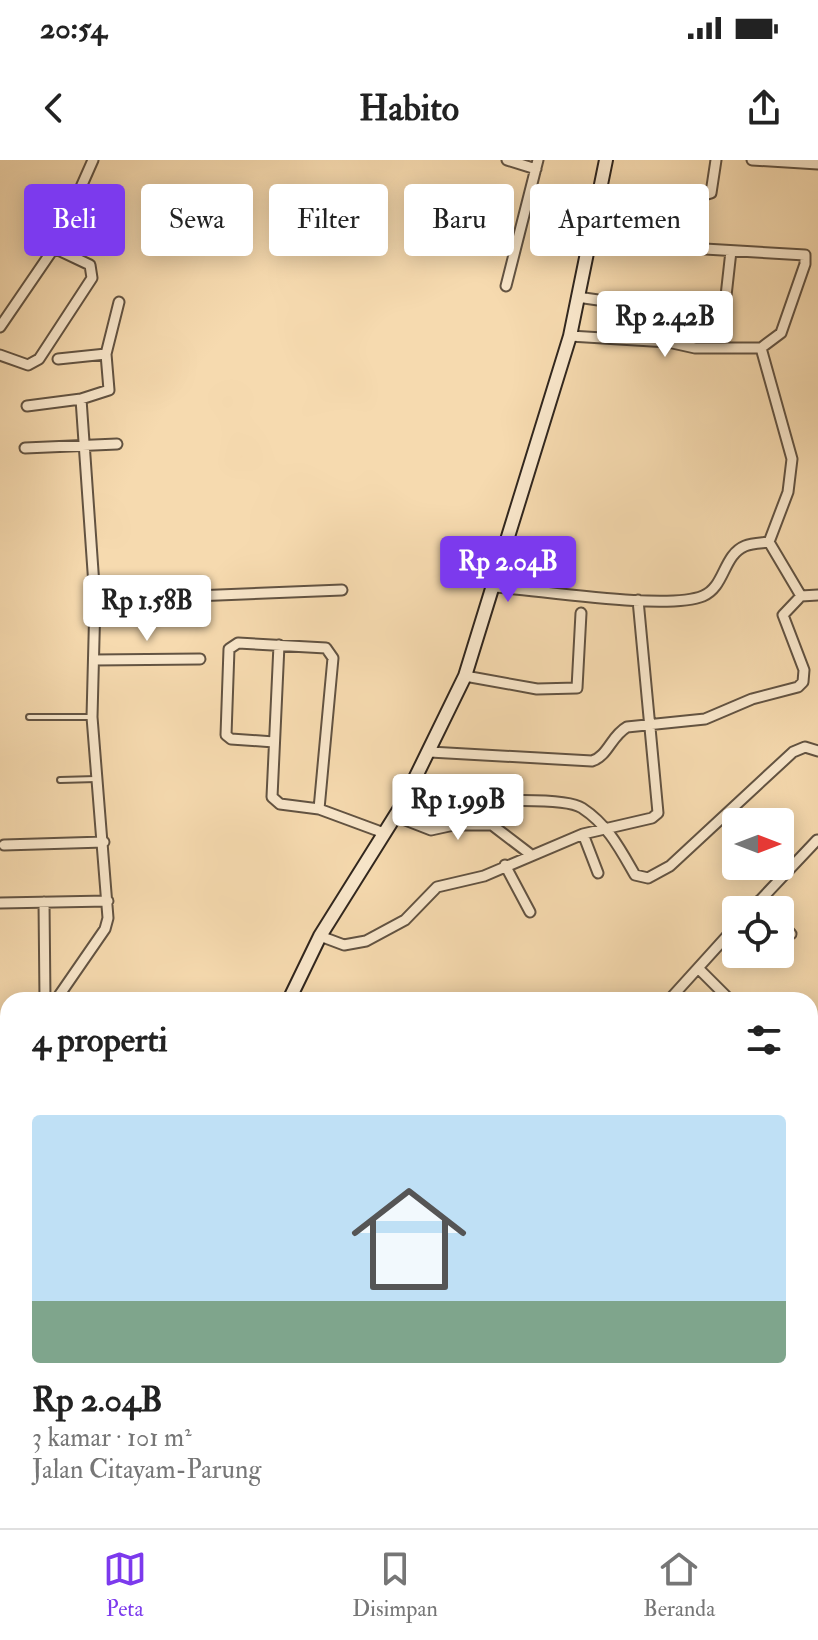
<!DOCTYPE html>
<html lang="id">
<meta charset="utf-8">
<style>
:root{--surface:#fff;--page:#f2f2f2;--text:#222;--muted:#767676;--line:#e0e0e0;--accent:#7c3aed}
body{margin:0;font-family:"IM FELL Double Pica",serif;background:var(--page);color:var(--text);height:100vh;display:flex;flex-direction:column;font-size:30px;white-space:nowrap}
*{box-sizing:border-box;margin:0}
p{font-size:26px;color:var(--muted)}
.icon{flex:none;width:44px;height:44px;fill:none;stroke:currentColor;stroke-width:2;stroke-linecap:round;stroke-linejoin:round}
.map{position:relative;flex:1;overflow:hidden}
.sheet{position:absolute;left:0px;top:832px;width:818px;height:536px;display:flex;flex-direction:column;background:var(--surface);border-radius:24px 24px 0 0;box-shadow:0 4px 20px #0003}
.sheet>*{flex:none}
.banner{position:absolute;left:24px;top:24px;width:770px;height:72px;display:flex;gap:16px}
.needle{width:52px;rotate:90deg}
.fabs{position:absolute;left:722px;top:648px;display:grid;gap:16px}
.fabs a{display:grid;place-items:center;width:72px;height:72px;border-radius:8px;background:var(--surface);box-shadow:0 4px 20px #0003;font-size:40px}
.price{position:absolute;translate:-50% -68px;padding:0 18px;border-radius:8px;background:#fff;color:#222;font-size:26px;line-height:52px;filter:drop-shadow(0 2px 4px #0008)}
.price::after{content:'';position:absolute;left:50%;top:48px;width:24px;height:18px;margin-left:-12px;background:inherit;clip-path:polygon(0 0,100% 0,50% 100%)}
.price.current{background:var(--accent);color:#fff}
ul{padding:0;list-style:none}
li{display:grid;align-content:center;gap:16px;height:424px;padding:0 32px}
li span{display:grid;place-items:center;height:248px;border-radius:8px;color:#555}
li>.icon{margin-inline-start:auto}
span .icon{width:144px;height:144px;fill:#fffc;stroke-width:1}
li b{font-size:34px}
h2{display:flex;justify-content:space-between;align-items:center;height:96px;padding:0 32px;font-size:34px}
.tag{padding:0 28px;border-radius:8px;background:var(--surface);box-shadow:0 4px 20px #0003;font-size:28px;line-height:72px}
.tag.current{background:var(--accent);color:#fff}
.status{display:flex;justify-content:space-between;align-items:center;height:56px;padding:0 40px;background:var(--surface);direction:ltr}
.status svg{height:22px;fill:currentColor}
header{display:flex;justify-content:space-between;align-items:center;height:104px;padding:0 32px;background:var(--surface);font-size:36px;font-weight:700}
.tab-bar{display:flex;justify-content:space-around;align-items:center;height:112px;border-top:2px solid var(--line);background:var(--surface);font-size:22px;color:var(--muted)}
.tab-bar a{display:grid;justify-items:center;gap:4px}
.tab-bar .current{color:var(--accent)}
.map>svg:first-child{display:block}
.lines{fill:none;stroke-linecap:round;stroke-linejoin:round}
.lane-casing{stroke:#625342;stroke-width:8}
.street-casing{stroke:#625342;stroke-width:13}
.secondary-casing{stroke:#30261e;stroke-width:16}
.lane{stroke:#f9e7cb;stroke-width:4}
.street{stroke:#f9e7cb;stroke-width:9}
.secondary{stroke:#f9e7cb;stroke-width:12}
</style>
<div class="status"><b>20:54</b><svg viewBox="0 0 49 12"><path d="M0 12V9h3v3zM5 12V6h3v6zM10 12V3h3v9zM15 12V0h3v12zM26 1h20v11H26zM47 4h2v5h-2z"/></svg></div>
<header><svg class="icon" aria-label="back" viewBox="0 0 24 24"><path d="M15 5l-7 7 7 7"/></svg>Habito<svg class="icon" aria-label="share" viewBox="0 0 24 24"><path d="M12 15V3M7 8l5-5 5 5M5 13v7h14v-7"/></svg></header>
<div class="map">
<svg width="818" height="1368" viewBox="0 0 818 1368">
<rect width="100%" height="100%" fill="#f6daaf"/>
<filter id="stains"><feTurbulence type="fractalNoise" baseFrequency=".0025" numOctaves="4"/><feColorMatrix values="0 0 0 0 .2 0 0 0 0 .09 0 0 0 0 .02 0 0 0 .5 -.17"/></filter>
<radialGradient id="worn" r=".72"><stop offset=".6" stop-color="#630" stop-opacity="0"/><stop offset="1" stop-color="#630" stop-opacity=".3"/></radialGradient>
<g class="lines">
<defs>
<path id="lane" d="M 29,557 L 89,557
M 60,620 L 96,619"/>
<path id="street" d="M 507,0 L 536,9
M 752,0 L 818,4
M 598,37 L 681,56
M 530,41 L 592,57
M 506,126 L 538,0
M 577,137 L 690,153 L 708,152 L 726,136 L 731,91
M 0,167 L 54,88 L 93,0
M 570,176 L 668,182 L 695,188 L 761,188 L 781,173 L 805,104 L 805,95 L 688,88 L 679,81 L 679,63 L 686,40 L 711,33 L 716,0
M 0,195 L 28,205 L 39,199 L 92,118 L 90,105 L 54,88
M 58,199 L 106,194
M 27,246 L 81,239
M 25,288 L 117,284
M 769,382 L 801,436 L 818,435
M 495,427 C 540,430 667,451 703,436 C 725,427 723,395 745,386 C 752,383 762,383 769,382 L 788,332 L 792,299 L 761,188
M 95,440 L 342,430
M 279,485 L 272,637 L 280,644 L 319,649
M 94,500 L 200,499
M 465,516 L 537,529 L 577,528 L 581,453
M 274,582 L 231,579 L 226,575 L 229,489 L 238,483 L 326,488 L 333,498 L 319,649 L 384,673
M 430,592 L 592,601 C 608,596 611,576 627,567 L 705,559 L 752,539 L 798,527 L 803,522 L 804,510 L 783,455 L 801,436
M 402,645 C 434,645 560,633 582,648 C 608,665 620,689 635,715 L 648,718 L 670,706 L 793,592 L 805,587 L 818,591
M 395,656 L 431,670 L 454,665 L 492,665 L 530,694
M 583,674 L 652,658 L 658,653 L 638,440
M 4,685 L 104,682
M 505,705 L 530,752
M 760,740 L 769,750
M 44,742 L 45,840
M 0,743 L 108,741
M 751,750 L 817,680
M 780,762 L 791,774
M 320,776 L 344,785 L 366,781 L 405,760 L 437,727 L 484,716 L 583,674 L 598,713
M 698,808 L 730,840
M 56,840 L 105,769 L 108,758 L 92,557 L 95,440 L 81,239 L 109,230 L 106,194 L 119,142
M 669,840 L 736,766
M 0,943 L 8,928
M 0,1011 L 8,1016
M 0,1104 L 8,1108
M 810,1150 L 818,1146
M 0,1166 L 8,1170
M 810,1235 L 818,1248
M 0,1243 L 8,1226
M 0,1272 L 8,1271
M 810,1297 L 818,1291
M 810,1354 L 813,1353
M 171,1360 L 186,1368
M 421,1360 L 426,1368
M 481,1360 L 486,1368
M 718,1360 L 722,1368
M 513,1368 L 528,1360
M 692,1368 L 706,1360
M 788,1368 L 801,1360"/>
<path id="secondary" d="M 289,840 L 320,776 L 402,645 L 465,516 L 570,176 L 606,0
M 0,1324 L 8,1319"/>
</defs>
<use href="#lane" class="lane-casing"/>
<use href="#street" class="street-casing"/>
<use href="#secondary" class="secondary-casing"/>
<use href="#lane" class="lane"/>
<use href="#street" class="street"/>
<use href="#secondary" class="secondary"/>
</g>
<rect width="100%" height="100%" filter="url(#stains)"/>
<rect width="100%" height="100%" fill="url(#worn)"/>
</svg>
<div class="fabs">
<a><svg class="needle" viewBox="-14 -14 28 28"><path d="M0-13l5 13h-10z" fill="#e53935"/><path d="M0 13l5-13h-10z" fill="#767676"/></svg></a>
<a><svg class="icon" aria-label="locate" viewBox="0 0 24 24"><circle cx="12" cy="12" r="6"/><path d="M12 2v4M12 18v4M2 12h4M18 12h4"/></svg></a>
</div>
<b class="price" style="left:665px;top:199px">Rp 2.42B</b>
<b class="price current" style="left:508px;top:444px">Rp 2.04B</b>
<b class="price" style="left:147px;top:483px">Rp 1.58B</b>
<b class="price" style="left:458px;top:682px">Rp 1.99B</b>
<div class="banner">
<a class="tag current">Beli</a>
<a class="tag">Sewa</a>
<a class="tag">Filter</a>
<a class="tag">Baru</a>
<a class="tag">Apartemen</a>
</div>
<section class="sheet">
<h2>4 properti<svg class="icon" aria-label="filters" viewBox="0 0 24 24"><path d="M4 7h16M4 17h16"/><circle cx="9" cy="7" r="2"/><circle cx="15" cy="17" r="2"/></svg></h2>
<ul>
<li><span style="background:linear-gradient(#bfe0f5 75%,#7fa58c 0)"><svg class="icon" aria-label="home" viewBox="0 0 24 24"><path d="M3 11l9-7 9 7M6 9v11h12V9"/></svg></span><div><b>Rp 2.04B</b><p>3 kamar · 101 m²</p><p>Jalan Citayam-Parung</p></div></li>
</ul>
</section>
</div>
<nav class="tab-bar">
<a class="current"><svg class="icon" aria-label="map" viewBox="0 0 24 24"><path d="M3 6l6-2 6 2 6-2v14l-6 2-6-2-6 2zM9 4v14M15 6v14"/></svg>Peta</a>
<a><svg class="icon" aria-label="saved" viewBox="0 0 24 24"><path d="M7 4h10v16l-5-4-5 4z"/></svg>Disimpan</a>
<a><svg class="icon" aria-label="home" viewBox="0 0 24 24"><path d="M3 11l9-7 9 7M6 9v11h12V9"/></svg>Beranda</a>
</nav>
